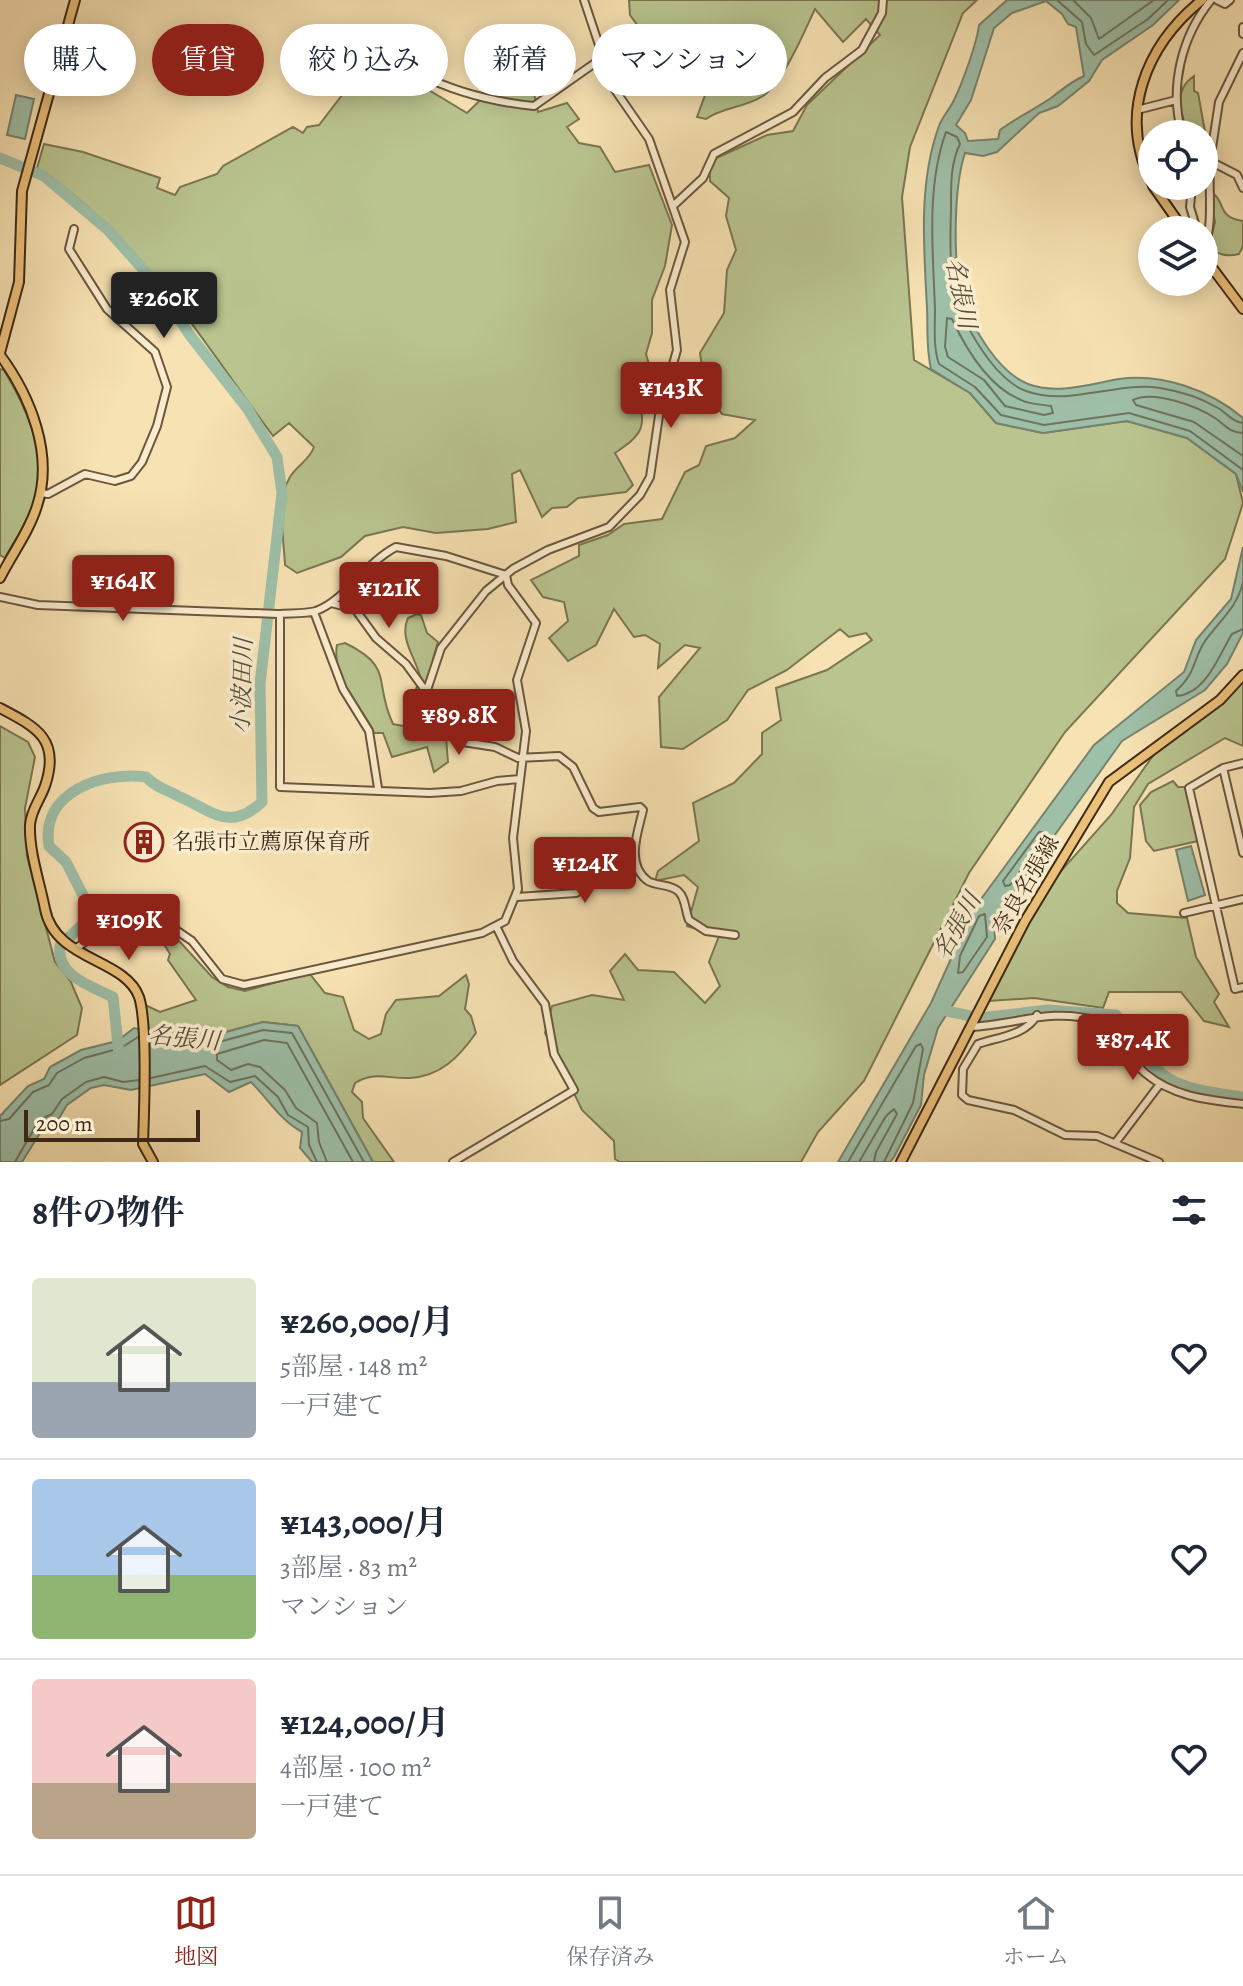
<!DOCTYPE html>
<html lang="ja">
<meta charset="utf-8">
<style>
:root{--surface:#fff;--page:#f2f2f3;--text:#1f2937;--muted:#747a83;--line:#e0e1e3;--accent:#8f2418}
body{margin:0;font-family:Alegreya,"Noto Serif JP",serif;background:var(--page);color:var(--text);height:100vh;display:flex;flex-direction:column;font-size:30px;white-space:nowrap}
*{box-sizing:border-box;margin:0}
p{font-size:26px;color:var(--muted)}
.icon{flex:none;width:44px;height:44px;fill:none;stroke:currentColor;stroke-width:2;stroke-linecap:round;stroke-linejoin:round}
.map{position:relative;height:1162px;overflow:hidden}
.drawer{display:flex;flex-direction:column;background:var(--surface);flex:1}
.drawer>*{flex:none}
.banner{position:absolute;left:24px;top:24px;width:800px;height:72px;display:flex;gap:16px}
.tools{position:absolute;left:1138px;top:120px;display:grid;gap:16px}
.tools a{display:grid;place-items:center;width:80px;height:80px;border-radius:50%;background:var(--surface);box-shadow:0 4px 20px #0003;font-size:40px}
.scale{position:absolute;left:24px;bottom:20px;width:176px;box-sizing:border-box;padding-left:8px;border:4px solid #3d2916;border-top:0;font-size:22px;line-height:28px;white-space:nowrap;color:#3d2916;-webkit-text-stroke:6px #faecce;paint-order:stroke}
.price{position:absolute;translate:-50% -68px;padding:0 18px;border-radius:8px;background:var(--accent);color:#fff;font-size:26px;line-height:52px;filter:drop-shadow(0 2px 4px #0008)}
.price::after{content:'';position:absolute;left:50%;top:48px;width:24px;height:18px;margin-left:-12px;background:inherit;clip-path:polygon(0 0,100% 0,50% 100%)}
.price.current{background:#222;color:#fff}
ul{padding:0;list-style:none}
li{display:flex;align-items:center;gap:24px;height:200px;padding:0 32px}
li+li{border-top:2px solid var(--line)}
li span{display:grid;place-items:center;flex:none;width:224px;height:160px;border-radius:8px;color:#555}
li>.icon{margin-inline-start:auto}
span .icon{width:96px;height:96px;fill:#fffc;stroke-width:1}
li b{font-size:34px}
h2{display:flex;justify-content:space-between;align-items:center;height:96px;padding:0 32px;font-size:34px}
.pill{padding:0 28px;border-radius:36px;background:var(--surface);box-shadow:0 4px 20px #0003;font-size:28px;line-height:72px}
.pill.current{background:var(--accent);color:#fff}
.menu{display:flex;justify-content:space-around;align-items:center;height:112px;border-top:2px solid var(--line);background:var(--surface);font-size:22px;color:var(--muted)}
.menu a{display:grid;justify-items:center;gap:4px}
.menu .current{color:var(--accent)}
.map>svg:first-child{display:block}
.green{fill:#b9c48f;stroke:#7b7652;stroke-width:2}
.water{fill:#9ebfa8;stroke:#77836e;stroke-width:2;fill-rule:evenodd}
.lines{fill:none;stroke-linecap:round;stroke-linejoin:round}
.shore{stroke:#6e745f;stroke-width:2}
.river{stroke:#9ebfa8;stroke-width:11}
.minor-casing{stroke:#6c573d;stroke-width:10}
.major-casing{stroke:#3d2916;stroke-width:12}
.minor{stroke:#faecce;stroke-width:6}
.major{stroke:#ecc17a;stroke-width:8}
.labels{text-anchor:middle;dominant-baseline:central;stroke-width:7;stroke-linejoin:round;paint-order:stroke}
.poi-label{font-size:22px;fill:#3d2916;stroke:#faecce;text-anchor:start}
.street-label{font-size:22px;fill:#3d2916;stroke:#faecce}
.water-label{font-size:24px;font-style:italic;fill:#554e3a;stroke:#faecce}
</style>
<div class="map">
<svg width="1243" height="1162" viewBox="0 0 1243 1162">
<rect width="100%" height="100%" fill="#f7e2b3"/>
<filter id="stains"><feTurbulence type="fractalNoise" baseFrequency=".0025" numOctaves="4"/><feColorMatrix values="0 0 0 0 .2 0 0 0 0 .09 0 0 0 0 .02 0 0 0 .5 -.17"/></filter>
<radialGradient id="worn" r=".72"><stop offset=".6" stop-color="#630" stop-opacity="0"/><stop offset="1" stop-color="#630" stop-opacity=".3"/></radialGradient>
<path class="green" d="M 629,0 L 977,0 L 963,13 L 910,147 L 902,197 L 914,360 L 970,393 L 996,423 L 1043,433 L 1127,421 L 1187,438 L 1236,474 L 1243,503 L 1225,559 L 1065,732 L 969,873 L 864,1081 L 818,1132 L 801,1162 L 620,1162 L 615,1159 L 614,1141 L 582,1110 L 545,1033 L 552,1006 L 592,995 L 624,1000 L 610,971 L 625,954 L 638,970 L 674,972 L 705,1003 L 720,986 L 709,962 L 719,936 L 687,926 L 698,887 L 684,875 L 655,881 L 658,871 L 699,841 L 693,803 L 734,783 L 762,754 L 762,733 L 781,720 L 776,688 L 827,670 L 872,640 L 866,633 L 849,637 L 840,629 L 787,670 L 748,690 L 727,720 L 683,749 L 661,747 L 659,697 L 700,648 L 685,645 L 658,668 L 660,644 L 645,635 L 634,637 L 614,609 L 596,645 L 568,661 L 549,638 L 568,621 L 564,602 L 543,597 L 531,580 L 579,556 L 579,545 L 608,535 L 624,524 L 662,519 L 685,472 L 699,465 L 706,446 L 735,438 L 755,420 L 722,414 L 705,387 L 700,353 L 724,313 L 727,270 L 736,250 L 726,216 L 729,198 L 710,181 L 710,161 L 767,135 L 793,131 L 807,105 L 880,35 L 866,19 L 843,42 L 815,9 C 804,32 784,81 763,96 C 744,108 723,107 706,119 L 697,117 L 711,79 L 741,59 L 724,46 L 705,54 L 705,35 L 643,33 L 630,15 Z
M 358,61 L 413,65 L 419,84 L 467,113 L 501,80 L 531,79 L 538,112 L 567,103 L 579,119 L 567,127 L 579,143 L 600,147 L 615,172 L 649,165 L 672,225 L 665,266 L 652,300 L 652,333 L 646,354 L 654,382 L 639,397 C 647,429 641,435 615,453 L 633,485 L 626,492 L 578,498 L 567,507 L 552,508 L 542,517 L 520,470 L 512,474 L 516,522 L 488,529 L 436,533 L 403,527 L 365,536 L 341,557 L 297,573 L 285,565 C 284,540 276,499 290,477 C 297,465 309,461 314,447 L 289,423 L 273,436 C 200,338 140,236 37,168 L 44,144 L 83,152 L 160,178 L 157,188 L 175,195 L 180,187 L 217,174 L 223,166 L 293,127 L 303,133 L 307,127 L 319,125 L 349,86 Z
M 1194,76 L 1194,91 L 1198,93 L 1206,137 L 1204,139 L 1204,134 L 1188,134 C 1181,112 1172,91 1194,76 Z
M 1209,190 C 1228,202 1215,217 1243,221 L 1243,246 L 1239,254 C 1228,257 1216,255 1209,246 L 1215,222 Z
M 0,369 L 4,370 C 26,407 47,452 36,496 C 31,517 15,539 5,558 L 0,555 Z
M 417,614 L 421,615 L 427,633 L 438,642 L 433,659 L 436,673 L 426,688 L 451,730 L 446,738 L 448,762 L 434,772 L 427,747 L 392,757 L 383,733 L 374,733 C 362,705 331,680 337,645 L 345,643 C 395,667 373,682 393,724 L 403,726 L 409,720 L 410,699 L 421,680 C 418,661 398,639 408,618 Z
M 1243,683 L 1243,746 L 1225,738 L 1148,784 L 1134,807 L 1130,858 L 1117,891 L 1117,903 L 1128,913 L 1187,918 L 1196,957 L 1219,994 L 1214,1002 L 1229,1027 L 1204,1021 L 1181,992 L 1109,992 L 1103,1008 L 1034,998 L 989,1001 L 1033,912 L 1061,871 L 1111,815 L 1162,743 Z
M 0,726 L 28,742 L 35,757 L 25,808 L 27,856 L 55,962 L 71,982 L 82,1008 L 77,1035 L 0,1085 Z
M 1173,781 L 1178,787 L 1185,787 L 1198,841 L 1154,851 L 1146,841 L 1140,805 L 1151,792 Z
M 148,918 L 171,932 L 212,977 L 228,987 L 245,991 L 309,973 L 325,993 L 343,997 L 354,1030 L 369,1039 L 381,1034 L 386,1014 L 396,1000 L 439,996 L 466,975 L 469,984 L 465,1009 L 471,1016 L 476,1033 C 459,1057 441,1076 410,1078 C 388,1079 375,1071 355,1083 L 352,1092 L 362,1102 L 363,1118 L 394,1162 L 373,1162 L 298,1026 L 263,1022 L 193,1041 L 147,1031 L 145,1005 L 160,1012 L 196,1000 L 168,960 L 170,954 Z"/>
<path class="water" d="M 1007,0 L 1179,0 L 1153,25 L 1102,60 L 1089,81 L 1058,106 L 1039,113 L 997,152 L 983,156 L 965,153 C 954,186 952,265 963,298 C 972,328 998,372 1028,384 C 1057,395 1090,384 1119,379 C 1162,373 1210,390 1243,418 L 1243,492 L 1236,474 L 1187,438 L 1127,421 L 1043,433 L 996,423 L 970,393 L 931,369 C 926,348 928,329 927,308 C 924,249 918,183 939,126 C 942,117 950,109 954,100 C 962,84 977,43 979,25 ZM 1046,1 L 1062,14 L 1068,24 L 1076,27 L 1084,76 C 1070,82 1063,89 1051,98 C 1035,109 1016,118 1000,130 L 998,139 L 968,141 L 965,133 L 956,125 L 971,100 L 994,28 L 1012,13 Z
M 16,95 L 34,99 L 25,139 L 7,135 Z
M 1243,547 L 1243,633 L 1227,664 L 1205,690 L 1122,741 L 994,920 L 995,939 L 938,1028 L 924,1075 L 921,1105 L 894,1157 L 890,1162 L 838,1162 L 931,1003 L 973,910 L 1094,745 L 1184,672 L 1196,640 L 1231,599 Z
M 1191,846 L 1205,895 L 1188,901 L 1176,850 Z
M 263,1022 L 298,1026 L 373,1162 L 312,1162 L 300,1148 L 302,1132 C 280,1120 269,1100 251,1082 L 229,1092 L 205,1074 L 131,1090 L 104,1085 L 91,1088 L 67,1105 L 58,1120 L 45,1125 L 22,1162 L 0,1162 L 0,1116 L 28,1086 L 44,1079 L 50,1067 L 81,1050 L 117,1041 L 134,1028 L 193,1041 Z"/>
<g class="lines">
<path class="shore" d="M 1057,0 L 1082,22 L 1086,44 L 1094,55 L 1148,19 L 1168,0
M 1073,0 L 1091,18 L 1099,39 L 1154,0
M 947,318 L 952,319 C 966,349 989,387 1021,400 C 1028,404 1042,405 1051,406 L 1053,413 L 1044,415 L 1005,406 L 984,380 L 948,357 L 945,347 Z
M 1243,423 C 1232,422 1227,413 1218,408 C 1201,398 1179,391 1160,388 C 1115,381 1070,407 1026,391 C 1013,387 997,371 989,360 C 950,308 949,273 951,210 C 951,188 950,164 960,144 L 957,137 L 946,132 C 926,187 933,251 935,309 C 935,327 933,346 939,364 L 975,387 L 1001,415 L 1044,425 L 1129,413 L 1190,431 L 1243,470
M 1243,433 C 1230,433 1225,425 1215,418 C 1197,406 1153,390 1133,400 L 1136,405 L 1194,422 L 1243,456
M 1243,582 C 1237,608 1220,620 1205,641 C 1192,661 1197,672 1176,691 L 1177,696 C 1206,694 1219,655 1232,634 L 1243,629
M 1039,832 L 1045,832 L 1044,838 L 1010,885 L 1005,886 L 1003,881 Z
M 985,914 L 987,937 L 963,972 L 958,973 L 960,956 L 979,916 Z
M 150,1040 L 193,1049 L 263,1030 L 292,1033 L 364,1162
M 151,1078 L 205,1066 L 230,1082 L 255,1076 L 278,1097 L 288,1115 L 308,1127 L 309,1145 L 317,1162
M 0,1121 L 9,1119 L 33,1092 L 49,1085 L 57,1073 L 84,1058 L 121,1048 L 138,1037
M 15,1162 L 39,1120 L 52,1114 L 62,1099 L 86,1082 L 104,1077 L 123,1082 L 139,1080
M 327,1162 L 319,1142 L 317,1123 L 296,1108 L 285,1090 L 260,1067 L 248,1064 L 231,1070 L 217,1060 L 217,1054 L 264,1040 L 287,1043 L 353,1162
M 848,1162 L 916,1046 L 921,1044 L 923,1049 L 913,1103 L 884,1162
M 859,1162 L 886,1116 L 894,1109 L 897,1114 L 876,1152 L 874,1162"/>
<path class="river" d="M 0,158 L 44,176 L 108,230 L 158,286 L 189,334 L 247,408 L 277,457 L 282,493 L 260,684 L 262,802 C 229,833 211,810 178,796 C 165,789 157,788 146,777 C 102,771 40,792 49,846 L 66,862 L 87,903 L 84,923 L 60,946 C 56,976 91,986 113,997 L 119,1054
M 937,1009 L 980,1018 L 1048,1010 L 1116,1015 C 1162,1081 1161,1086 1243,1097"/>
<defs>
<path id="minor" d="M 1217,0 L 1225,4 L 1230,0
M 1243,27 L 1243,34
M 404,30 L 419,74 C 455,92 494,102 534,106 L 602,58
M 1243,53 L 1219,102 L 1210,161 L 1237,175 L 1243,188
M 1137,110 L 1176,100
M 1182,134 C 1169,88 1181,37 1211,0
M 1192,186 L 1190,207 L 1197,230
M 674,205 L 703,178 L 714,154 L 793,112 L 825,78 L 862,50 L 882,13 L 883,0
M 1204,244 C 1214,231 1208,183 1210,161
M 41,493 L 48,494 L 85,474 L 115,481 L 131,476 L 142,462 L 157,426 L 167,387 L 155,352 L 107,309 L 69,249 L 74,229
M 0,597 L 38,605 L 278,614 C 290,613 305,614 316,611 C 347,599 365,563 396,547 L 446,556 L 506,575
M 331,603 L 355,609 L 376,638 L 406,664 L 463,742 L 495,747 L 518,758 L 559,756 L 573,767 L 593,808 L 599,812 L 640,807 L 643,810 C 638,832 625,864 648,881 C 656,886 670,884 678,891 C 686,898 685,911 689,920 L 706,931 L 735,935
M 314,612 L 343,689 L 369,731 L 378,788
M 280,614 L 280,787 L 430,793 L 461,791 L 497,781 L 520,779
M 426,693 L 441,648 L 486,591 L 513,569 L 548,550 L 609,527 L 640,495 L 650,477 L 660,409 L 677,350 L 670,290 L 685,242 L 649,139 L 613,87 L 584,0
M 1243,763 L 1223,768 L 1189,788 L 1235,989 L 1243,987
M 1223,768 L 1243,853
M 517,897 L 576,893 L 633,854
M 1184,913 L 1243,899
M 75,949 L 130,910 L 145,909 L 192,941 L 222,979 L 244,985 L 482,933 L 505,921 L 518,889 L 513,838 L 526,731 L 517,680 L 536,623 L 508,585 L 506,575
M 1037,1015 C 1026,1035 999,1037 978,1044 L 963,1069 L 962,1095 L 968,1100 L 1014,1110 L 1065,1135 L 1097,1136 L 1159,1162
M 970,1027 C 1015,1025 1052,1007 1097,1021 C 1123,1029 1126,1057 1145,1073 C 1173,1097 1209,1100 1243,1104
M 1116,1142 L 1160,1084
M 453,1162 L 574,1090 L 554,1054 L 545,1004 L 513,961 L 497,928"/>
<path id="major" d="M 1152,183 C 1117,115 1146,45 1202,0
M 1153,186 L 1184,230
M 1204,257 L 1243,309
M 0,353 L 19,282 L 22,191 L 75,0
M 0,355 C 31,397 54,455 37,506 C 29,532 12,554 0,578
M 0,708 C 36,727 61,739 45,786 C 40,800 31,810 30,825 C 29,852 40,883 45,909 C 55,961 125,958 139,997 C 148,1024 144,1112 143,1144 L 153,1162
M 901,1162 L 1025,921 L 1109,782 L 1220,700 L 1243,675"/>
</defs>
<use href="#minor" class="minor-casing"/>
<use href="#major" class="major-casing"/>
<use href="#minor" class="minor"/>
<use href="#major" class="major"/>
</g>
<defs>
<symbol id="building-ring" viewBox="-11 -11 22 22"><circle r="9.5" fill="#faecce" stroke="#8f2418" stroke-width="1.5"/><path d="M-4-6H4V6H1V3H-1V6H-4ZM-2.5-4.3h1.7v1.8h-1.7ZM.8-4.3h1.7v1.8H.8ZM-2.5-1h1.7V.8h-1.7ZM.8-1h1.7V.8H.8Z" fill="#8f2418"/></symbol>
</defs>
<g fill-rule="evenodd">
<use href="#building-ring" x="122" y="820" width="44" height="44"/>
</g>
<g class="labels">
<g class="poi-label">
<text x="172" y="842">名張市立薦原保育所</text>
</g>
<g class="street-label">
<text transform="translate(1026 885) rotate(-60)">奈良名張線</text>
</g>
<g class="water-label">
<text transform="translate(961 293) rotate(79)">名張川</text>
<text transform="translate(242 686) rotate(-88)">小波田川</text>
<text transform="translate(957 926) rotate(-61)">名張川</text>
<text transform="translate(184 1038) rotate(5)">名張川</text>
</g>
</g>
<rect width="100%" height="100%" filter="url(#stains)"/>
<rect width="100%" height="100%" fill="url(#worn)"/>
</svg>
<div class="tools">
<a><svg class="icon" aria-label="locate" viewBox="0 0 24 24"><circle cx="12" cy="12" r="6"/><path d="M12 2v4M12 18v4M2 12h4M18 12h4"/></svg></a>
<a><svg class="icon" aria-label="layers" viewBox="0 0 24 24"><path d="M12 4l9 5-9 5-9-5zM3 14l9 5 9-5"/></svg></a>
</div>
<div class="scale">200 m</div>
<b class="price current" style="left:164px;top:340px">¥260K</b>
<b class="price" style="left:671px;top:430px">¥143K</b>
<b class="price" style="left:123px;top:623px">¥164K</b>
<b class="price" style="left:389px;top:630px">¥121K</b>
<b class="price" style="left:459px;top:757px">¥89.8K</b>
<b class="price" style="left:585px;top:905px">¥124K</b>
<b class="price" style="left:129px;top:962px">¥109K</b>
<b class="price" style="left:1133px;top:1082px">¥87.4K</b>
<div class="banner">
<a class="pill">購入</a>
<a class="pill current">賃貸</a>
<a class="pill">絞り込み</a>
<a class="pill">新着</a>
<a class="pill">マンション</a>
</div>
</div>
<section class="drawer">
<h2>8件の物件<svg class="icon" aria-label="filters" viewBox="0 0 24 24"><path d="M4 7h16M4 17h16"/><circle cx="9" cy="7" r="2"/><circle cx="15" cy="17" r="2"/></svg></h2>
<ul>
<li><span style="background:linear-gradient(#dfe7d0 65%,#9aa5b1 0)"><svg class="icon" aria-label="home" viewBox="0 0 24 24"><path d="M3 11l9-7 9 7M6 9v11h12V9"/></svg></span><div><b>¥260,000/月</b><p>5部屋 · 148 m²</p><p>一戸建て</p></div><svg class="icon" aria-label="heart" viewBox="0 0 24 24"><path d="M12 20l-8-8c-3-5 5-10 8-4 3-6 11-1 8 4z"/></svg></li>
<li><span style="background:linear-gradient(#a9c7e8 60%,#8fb573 0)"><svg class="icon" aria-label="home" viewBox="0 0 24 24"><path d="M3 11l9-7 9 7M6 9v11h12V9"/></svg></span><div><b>¥143,000/月</b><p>3部屋 · 83 m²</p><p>マンション</p></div><svg class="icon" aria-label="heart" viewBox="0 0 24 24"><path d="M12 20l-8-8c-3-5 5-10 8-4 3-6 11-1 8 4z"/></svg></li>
<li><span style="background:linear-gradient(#f6c9c9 65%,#b9a48a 0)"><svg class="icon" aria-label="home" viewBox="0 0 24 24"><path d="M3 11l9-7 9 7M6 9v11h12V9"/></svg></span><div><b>¥124,000/月</b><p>4部屋 · 100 m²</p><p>一戸建て</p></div><svg class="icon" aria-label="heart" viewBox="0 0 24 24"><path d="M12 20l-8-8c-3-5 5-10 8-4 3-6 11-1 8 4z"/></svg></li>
</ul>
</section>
<nav class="menu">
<a class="current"><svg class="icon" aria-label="map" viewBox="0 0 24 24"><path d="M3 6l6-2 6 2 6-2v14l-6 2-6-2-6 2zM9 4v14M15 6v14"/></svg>地図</a>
<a><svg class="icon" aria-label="saved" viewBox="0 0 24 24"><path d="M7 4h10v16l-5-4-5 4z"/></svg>保存済み</a>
<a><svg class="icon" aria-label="home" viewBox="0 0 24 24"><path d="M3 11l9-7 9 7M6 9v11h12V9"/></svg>ホーム</a>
</nav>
